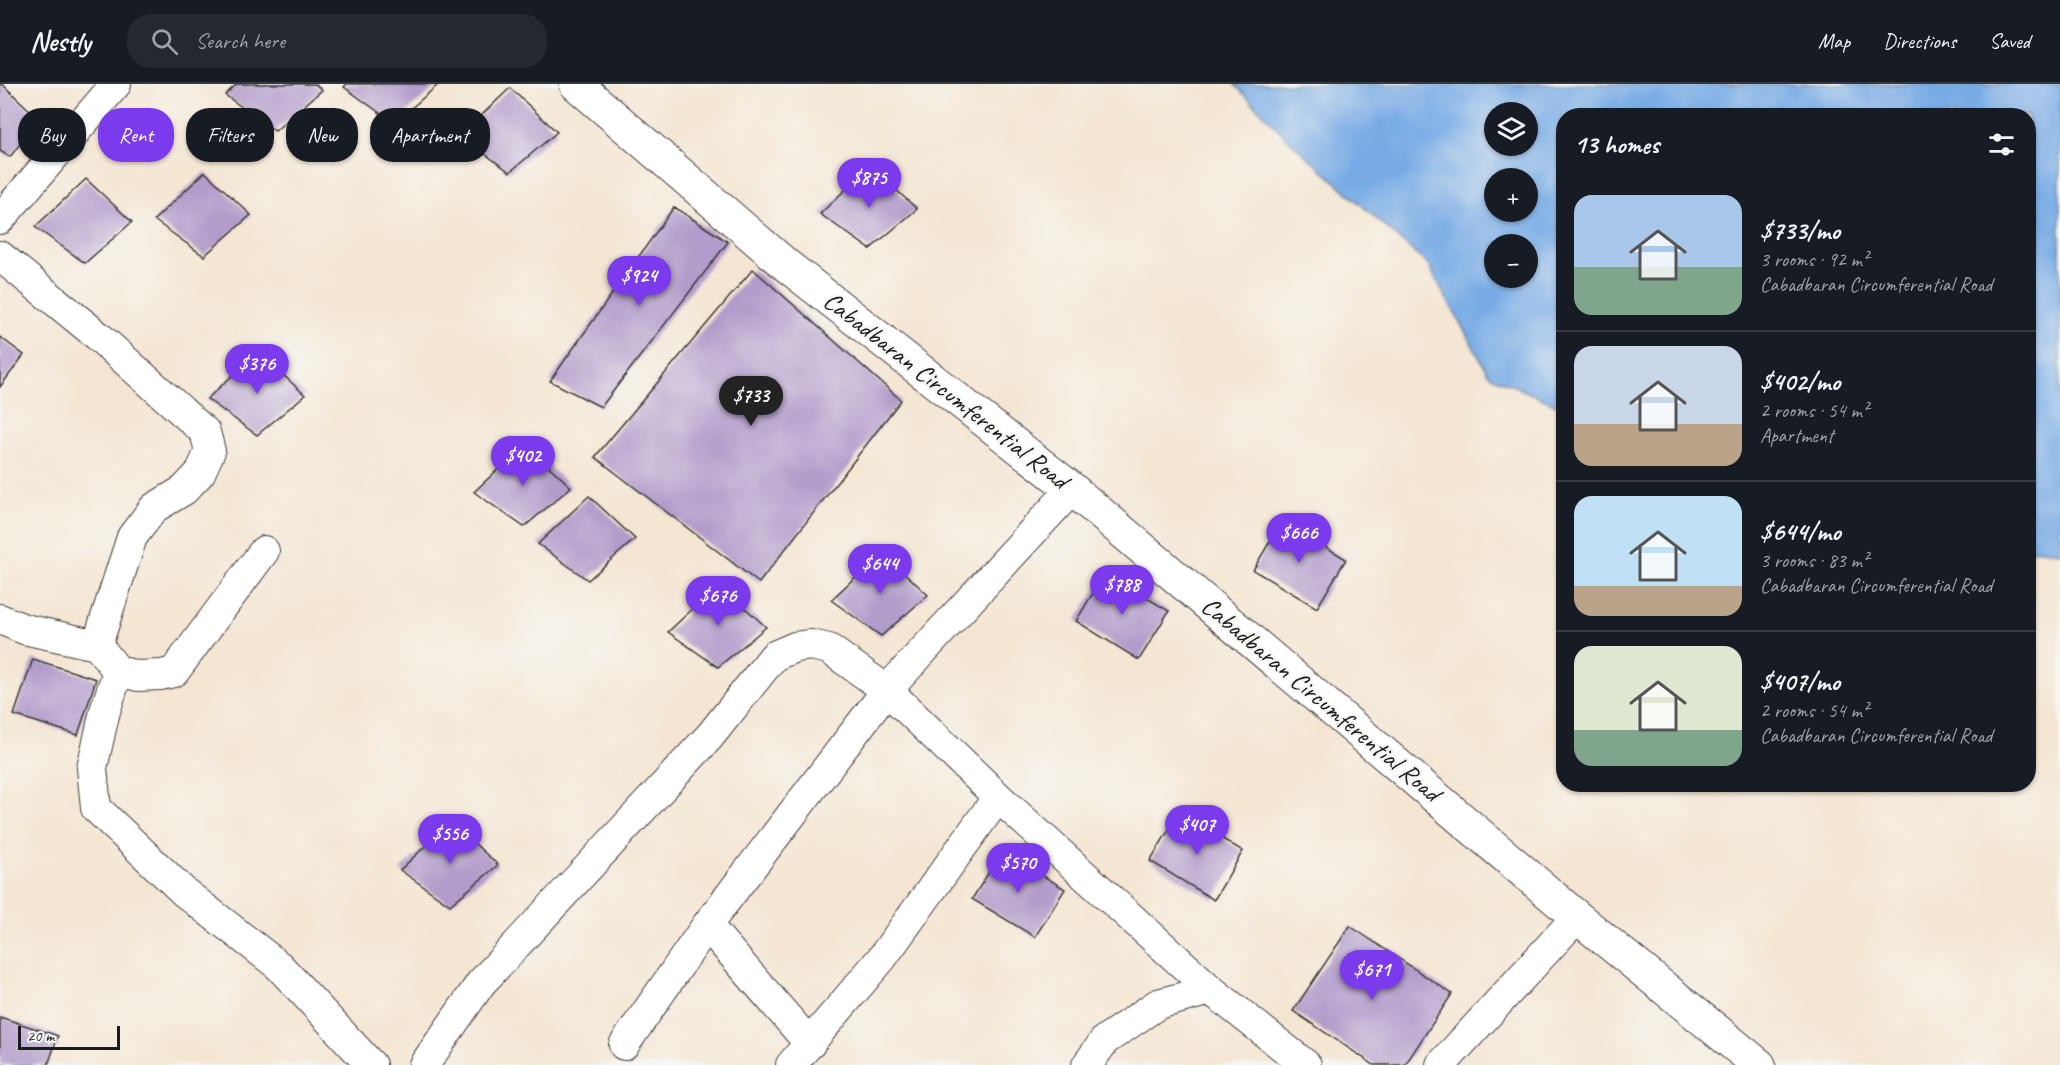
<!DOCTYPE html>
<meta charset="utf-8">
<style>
:root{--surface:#171b24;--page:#242831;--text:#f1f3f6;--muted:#9ea1a6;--line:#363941;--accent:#7c3aed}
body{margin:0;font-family:Caveat,sans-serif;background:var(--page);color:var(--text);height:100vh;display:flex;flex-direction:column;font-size:22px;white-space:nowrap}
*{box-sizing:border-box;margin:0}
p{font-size:20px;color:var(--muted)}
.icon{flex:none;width:33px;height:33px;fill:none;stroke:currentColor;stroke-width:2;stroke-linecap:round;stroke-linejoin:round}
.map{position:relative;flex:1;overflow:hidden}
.sheet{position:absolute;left:1556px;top:24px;width:480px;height:684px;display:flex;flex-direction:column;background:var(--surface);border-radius:24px;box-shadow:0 2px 4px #0004}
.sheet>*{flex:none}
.guide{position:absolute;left:18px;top:24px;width:570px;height:54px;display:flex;gap:12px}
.tools{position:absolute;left:1484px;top:18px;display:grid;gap:12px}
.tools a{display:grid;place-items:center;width:54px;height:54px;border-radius:50%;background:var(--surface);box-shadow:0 2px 4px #0004;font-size:30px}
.scale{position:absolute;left:18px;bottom:15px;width:102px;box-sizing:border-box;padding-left:6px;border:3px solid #1c1c1c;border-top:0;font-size:16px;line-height:21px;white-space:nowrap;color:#1c1c1c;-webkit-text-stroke:4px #f6f6f2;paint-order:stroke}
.price{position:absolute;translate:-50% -51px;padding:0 14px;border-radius:21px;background:var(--accent);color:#fff;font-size:20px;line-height:39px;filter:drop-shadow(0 2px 3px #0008)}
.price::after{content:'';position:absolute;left:50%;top:36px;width:18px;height:14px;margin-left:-9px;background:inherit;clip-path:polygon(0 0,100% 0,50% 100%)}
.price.on{background:#222;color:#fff}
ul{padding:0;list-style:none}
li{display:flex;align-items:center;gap:18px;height:150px;padding:0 18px}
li+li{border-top:2px solid var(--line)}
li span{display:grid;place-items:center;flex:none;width:168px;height:120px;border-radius:18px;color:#555}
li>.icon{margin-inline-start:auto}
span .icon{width:72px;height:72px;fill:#fffc;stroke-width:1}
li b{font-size:26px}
h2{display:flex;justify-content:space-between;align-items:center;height:72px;padding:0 18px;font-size:26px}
.tag{padding:0 21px;border-radius:24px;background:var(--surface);box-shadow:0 2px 4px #0004;font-size:21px;line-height:54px}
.tag.on{background:var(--accent);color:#fff}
header{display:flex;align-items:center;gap:36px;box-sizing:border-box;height:84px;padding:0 30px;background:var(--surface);border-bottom:2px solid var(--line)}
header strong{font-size:28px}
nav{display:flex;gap:33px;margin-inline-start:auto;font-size:21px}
.search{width:420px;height:54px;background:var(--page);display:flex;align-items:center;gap:15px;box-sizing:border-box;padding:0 21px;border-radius:24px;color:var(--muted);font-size:22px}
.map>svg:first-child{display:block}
.water{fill:#78abe5;stroke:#4a6480;stroke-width:1.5;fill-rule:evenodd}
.building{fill:#b29ccb}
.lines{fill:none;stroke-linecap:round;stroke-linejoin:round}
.street-casing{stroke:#3c3a37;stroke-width:32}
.secondary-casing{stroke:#3c3a37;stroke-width:35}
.street{stroke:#fff;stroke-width:30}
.secondary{stroke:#fff;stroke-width:33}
.labels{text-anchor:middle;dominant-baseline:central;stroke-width:4.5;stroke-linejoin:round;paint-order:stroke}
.street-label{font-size:26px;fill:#1c1c1c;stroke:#f6f6f2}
</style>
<header>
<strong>Nestly</strong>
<div class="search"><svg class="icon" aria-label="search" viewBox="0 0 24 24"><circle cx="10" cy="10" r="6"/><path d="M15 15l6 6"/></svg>Search here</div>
<nav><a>Map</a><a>Directions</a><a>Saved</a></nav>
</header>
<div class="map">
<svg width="2060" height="981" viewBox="0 0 2060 981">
<rect width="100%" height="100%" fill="#f6f6f2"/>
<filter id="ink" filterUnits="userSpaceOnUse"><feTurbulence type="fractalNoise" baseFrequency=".0167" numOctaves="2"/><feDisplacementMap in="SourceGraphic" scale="12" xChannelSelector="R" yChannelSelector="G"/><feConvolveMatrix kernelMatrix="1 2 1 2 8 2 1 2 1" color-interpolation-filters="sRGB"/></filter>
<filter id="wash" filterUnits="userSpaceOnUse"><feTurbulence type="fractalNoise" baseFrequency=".008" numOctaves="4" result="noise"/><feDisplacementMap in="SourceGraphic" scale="24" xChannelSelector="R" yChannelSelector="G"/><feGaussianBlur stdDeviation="1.35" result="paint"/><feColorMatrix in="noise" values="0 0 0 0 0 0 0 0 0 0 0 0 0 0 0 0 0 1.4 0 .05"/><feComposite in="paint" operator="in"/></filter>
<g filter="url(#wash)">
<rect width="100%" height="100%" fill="#f4e6d3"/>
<path class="water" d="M 1234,0 L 2060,0 L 2060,468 L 2028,465 L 2028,32 L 1563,32 L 1563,324 L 1489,291 L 1428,181 L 1292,59 ZM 1494,28 L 1527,28 L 1527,62 L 1494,62 ZM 1494,94 L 1527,94 L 1527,128 L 1494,128 ZM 1494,160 L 1527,160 L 1527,194 L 1494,194 Z"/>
<g id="blocks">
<path class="building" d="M 0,0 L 2,0 L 39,35 L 10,73 L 0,67 Z
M 237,0 L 315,0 L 322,6 L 275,47 L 225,11 Z
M 347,0 L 439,0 L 394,39 L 344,3 Z
M 510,4 L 557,48 L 510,88 L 460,52 Z
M 870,82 L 917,125 L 870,165 L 820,130 Z
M 205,88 L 251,131 L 204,172 L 154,136 Z
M 86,95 L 132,138 L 85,179 L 35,143 Z
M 674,123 L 728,158 L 601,323 L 550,297 Z
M 753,185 L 901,316 L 759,499 L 595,373 Z
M 0,253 L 24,271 L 0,303 Z
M 258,268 L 305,311 L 257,351 L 207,315 Z
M 525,360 L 571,403 L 524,443 L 474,408 Z
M 589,412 L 635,455 L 588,496 L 538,460 Z
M 1282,437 L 1346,475 L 1317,524 L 1253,486 Z
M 882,468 L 928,511 L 881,552 L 831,516 Z
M 1105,489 L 1169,527 L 1139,576 L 1076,537 Z
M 719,500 L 766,543 L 718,583 L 668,548 Z
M 33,575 L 96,595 L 78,651 L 14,631 Z
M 1179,729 L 1243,767 L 1214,816 L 1150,777 Z
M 451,738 L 498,781 L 450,821 L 400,786 Z
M 1002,767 L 1065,805 L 1035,853 L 972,815 Z
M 1350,842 L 1452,910 L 1405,981 L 1374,981 L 1293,927 Z
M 0,933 L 58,952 L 48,981 L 0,981 Z"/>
</g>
</g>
<g filter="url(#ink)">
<use href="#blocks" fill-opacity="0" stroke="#3c3a37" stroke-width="1.5"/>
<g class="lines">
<defs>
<path id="street" d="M 0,135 L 116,0
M 0,172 L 98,252 L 205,348 L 210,367 L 200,389 L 184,406 L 154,424 L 132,453 L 97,561
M 0,535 L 24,545 L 97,561 L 118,587 L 138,592 L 161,591 L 174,588 L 264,467
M 118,587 L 105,627 L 92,684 L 96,724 L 184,808 L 279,882 L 371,981
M 707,841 L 810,960
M 624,961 L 707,841 L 887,606 L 1072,405
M 424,981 L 481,899 L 710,652 L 774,572 L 795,563 L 811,561 L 829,565 L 887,606 L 998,713 L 1211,906 L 1306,981
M 791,981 L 882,874 L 998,713
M 1087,981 L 1105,956 L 1158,920 L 1211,906
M 1441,981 L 1577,833"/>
<path id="secondary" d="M 576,0 L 786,181 L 1072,405 L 1577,833 L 1759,981"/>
</defs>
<use href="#street" class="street-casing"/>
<use href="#secondary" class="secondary-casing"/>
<use href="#street" class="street"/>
<use href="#secondary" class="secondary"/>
</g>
</g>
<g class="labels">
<g class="street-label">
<text transform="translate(946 306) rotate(38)">Cabadbaran Circumferential Road</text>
<text transform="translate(1321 615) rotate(40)">Cabadbaran Circumferential Road</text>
</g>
</g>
</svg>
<div class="tools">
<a><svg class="icon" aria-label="layers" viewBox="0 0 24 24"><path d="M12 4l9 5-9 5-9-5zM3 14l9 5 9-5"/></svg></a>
<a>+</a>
<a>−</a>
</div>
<div class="scale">20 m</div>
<b class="price" style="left:869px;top:125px">$875</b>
<b class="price" style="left:639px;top:223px">$924</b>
<b class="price" style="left:257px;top:311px">$376</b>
<b class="price on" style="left:751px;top:343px">$733</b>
<b class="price" style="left:523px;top:403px">$402</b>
<b class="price" style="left:1299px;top:480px">$666</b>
<b class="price" style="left:880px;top:511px">$644</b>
<b class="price" style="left:1122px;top:532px">$788</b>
<b class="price" style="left:718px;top:543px">$676</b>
<b class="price" style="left:1197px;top:772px">$407</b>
<b class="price" style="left:450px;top:781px">$556</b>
<b class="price" style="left:1018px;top:810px">$570</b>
<b class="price" style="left:1372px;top:917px">$671</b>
<div class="guide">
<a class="tag">Buy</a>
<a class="tag on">Rent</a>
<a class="tag">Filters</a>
<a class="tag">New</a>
<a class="tag">Apartment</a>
</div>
<section class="sheet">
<h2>13 homes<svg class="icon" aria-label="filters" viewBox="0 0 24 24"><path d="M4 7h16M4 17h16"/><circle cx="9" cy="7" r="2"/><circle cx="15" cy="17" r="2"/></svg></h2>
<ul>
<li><span style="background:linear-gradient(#a9c7e8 60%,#7fa58c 0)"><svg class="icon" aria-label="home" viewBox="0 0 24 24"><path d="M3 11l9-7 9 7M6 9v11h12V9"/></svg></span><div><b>$733/mo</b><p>3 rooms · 92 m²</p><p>Cabadbaran Circumferential Road</p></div></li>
<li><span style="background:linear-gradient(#c9d6e8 65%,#b9a48a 0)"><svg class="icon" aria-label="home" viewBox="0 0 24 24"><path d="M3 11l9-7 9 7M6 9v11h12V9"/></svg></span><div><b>$402/mo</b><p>2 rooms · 54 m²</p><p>Apartment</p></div></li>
<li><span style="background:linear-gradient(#bfe0f5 75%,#b9a48a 0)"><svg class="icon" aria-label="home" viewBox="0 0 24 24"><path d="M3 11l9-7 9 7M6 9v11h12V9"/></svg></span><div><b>$644/mo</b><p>3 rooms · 83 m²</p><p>Cabadbaran Circumferential Road</p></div></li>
<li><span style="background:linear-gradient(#dfe7d0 70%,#7fa58c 0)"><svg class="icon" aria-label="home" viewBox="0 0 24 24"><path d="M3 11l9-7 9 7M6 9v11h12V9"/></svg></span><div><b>$407/mo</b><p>2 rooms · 54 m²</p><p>Cabadbaran Circumferential Road</p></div></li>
</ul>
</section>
</div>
